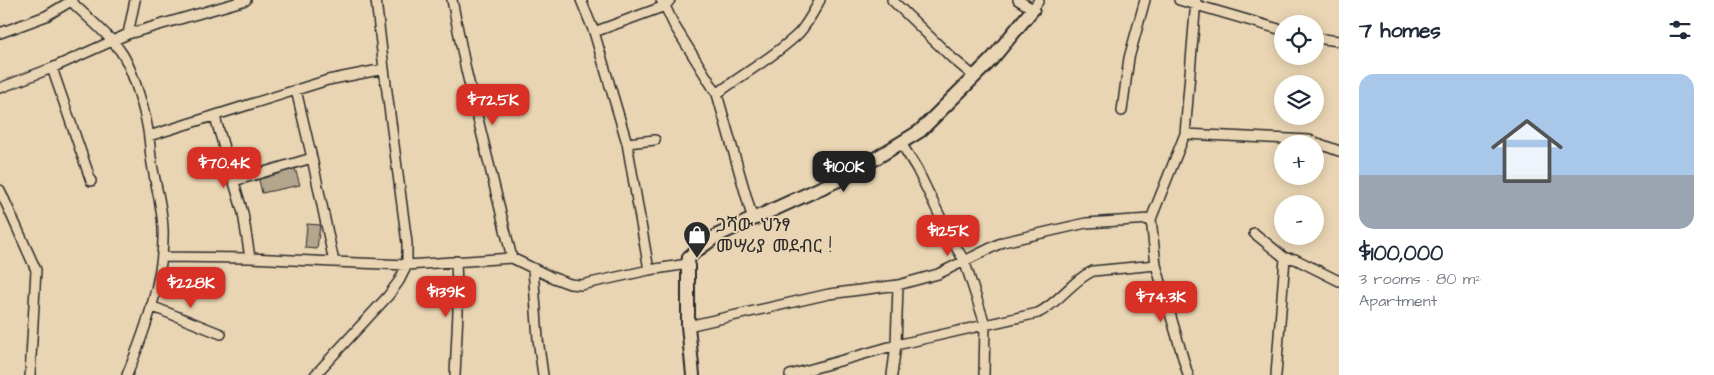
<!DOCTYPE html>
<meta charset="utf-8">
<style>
:root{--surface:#fff;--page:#f6f6f7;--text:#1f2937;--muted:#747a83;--line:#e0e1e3;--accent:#d93025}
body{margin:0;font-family:"Architects Daughter","Noto Sans Ethiopic",sans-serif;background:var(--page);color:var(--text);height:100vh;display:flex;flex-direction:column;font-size:19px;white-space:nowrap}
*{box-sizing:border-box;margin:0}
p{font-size:16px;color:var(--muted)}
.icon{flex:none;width:28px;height:28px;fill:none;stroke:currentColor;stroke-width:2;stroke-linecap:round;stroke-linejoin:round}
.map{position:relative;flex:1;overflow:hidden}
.panel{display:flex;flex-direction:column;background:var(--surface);width:375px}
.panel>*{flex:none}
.buttons{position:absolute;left:1274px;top:15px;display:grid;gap:10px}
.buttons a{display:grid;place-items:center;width:50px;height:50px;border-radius:50%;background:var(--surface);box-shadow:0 2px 12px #0003;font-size:25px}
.price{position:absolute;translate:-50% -42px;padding:0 11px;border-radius:10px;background:var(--accent);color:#fff;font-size:16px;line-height:32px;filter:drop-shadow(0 1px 2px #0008)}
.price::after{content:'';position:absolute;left:50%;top:30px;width:15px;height:11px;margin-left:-8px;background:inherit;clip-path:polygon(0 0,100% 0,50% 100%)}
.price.selected{background:#222;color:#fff}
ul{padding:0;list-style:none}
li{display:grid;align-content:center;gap:10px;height:265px;padding:0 20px}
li+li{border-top:1px solid var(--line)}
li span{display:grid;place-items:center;height:155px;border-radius:15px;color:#555}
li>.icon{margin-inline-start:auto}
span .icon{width:90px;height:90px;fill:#fffc;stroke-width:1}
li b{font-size:21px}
h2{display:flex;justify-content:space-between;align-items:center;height:60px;padding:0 20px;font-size:21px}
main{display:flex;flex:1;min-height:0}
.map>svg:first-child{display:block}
.building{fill:#b4a58d;stroke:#2b2b2b}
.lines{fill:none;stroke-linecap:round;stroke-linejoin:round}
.minor-casing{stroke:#2b2b2b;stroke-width:12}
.secondary-casing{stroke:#2b2b2b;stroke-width:16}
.minor{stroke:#e9d5b3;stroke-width:9}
.secondary{stroke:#e9d5b3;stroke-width:12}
.labels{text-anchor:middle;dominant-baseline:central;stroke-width:4;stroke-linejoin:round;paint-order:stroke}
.poi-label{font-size:18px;fill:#2b2b2b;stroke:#e9d5b3;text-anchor:start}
</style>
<main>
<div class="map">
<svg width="1339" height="375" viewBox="0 0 1339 375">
<rect width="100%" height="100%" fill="#e9d5b3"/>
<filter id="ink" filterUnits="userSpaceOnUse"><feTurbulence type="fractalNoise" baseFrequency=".02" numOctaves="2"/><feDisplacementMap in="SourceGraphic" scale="10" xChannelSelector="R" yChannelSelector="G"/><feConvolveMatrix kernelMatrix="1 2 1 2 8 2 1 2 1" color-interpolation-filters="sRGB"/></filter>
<g filter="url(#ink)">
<path class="building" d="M 294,165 L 300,185 L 262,193 L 258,176 Z
M 307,224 L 320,225 L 317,249 L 305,248 Z"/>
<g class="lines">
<defs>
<path id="minor" d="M 70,0 C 86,17 107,32 121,52 C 133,69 147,117 149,138 C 150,144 150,151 151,157 C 154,181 162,203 163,228 C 165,276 145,331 127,375
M 376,0 L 384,69
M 452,0 L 466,70 L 512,258
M 581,0 L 594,32 L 627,143 L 649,270
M 670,0 L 665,6 L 674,25 L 717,94 L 753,220
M 892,0 L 952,58 L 975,77
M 1018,0 L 1033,9 L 1039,0
M 1179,0 L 1282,30
M 594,32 L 665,6 L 661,0
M 0,33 L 46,16 L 71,1
M 128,34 L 135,0
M 1315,38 L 1339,41
M 52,68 L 91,181
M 0,88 L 52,68 L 128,34 L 246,0
M 717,94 C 743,73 775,57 799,33 C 808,23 814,11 820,0
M 1122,111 L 1129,58 L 1145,0
M 215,117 L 243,213 L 250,258
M 1185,134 L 1309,140 L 1339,151
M 149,136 L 328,80 L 384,69 L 407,243 L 407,265 L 399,281 L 388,296 L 315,375
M 627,143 L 655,140
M 901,143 L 917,169 L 952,241 L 964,260 L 985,324 L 984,375
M 234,181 L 312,158
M 0,190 L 36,270 L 30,375
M 1254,233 L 1285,258
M 163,257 L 250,258 L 334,262 L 312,158 L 296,90
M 334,262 L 407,265 L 512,258 L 551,277 L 570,284 L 581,285 L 649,270 L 688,264
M 1156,265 L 1188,375
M 533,268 L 538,339 L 543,375
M 151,306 L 221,334
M 688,326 L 829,294 L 898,285 L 938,274 L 1003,242 L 1086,223 L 1151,219 L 1185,134 L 1196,0
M 455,375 L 458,312 L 456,261
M 790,375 L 896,345 L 1038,313 C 1059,303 1072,280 1093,271 L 1156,265 L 1151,219
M 892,375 L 896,345 L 898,285
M 1276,375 L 1285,258 L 1295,259 L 1339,281"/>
<path id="secondary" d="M 693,375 L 688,326 L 688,264 L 689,257 L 696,251 L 718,235 L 847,176 L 920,131 L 992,59 L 1033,9"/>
</defs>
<use href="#minor" class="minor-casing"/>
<use href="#secondary" class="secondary-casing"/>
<use href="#minor" class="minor"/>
<use href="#secondary" class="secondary"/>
</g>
</g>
<defs>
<symbol id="shop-pin" viewBox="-11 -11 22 30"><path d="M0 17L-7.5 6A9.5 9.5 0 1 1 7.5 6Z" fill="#2b2b2b" stroke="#e9d5b3"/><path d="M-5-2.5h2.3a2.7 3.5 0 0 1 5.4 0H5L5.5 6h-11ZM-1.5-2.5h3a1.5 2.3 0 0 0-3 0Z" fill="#fff"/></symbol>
</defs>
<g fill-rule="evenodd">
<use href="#shop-pin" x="681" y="219" width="32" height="43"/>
</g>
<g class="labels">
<g class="poi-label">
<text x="716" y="225">ጋሻው ህንፃ<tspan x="716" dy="21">መሣሪያ መደብር !</tspan></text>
</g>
</g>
</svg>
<div class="buttons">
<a><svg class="icon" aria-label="locate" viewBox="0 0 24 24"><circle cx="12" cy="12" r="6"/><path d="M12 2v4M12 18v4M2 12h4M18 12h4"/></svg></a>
<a><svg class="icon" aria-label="layers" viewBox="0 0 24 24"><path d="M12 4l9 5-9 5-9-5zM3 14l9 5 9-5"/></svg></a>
<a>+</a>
<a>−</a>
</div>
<b class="price" style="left:493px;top:126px">$72.5K</b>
<b class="price" style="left:224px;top:189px">$70.4K</b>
<b class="price selected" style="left:844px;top:193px">$100K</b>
<b class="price" style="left:948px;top:257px">$125K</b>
<b class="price" style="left:191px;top:309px">$228K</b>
<b class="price" style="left:446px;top:318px">$139K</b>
<b class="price" style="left:1161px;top:323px">$74.3K</b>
</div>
<section class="panel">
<h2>7 homes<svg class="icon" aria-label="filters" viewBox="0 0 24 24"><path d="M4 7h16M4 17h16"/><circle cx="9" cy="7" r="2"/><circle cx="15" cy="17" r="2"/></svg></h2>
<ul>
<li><span style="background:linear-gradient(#a9c7e8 65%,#9aa5b1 0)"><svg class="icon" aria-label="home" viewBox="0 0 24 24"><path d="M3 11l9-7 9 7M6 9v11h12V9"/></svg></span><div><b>$100,000</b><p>3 rooms · 80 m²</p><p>Apartment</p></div></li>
</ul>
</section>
</main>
